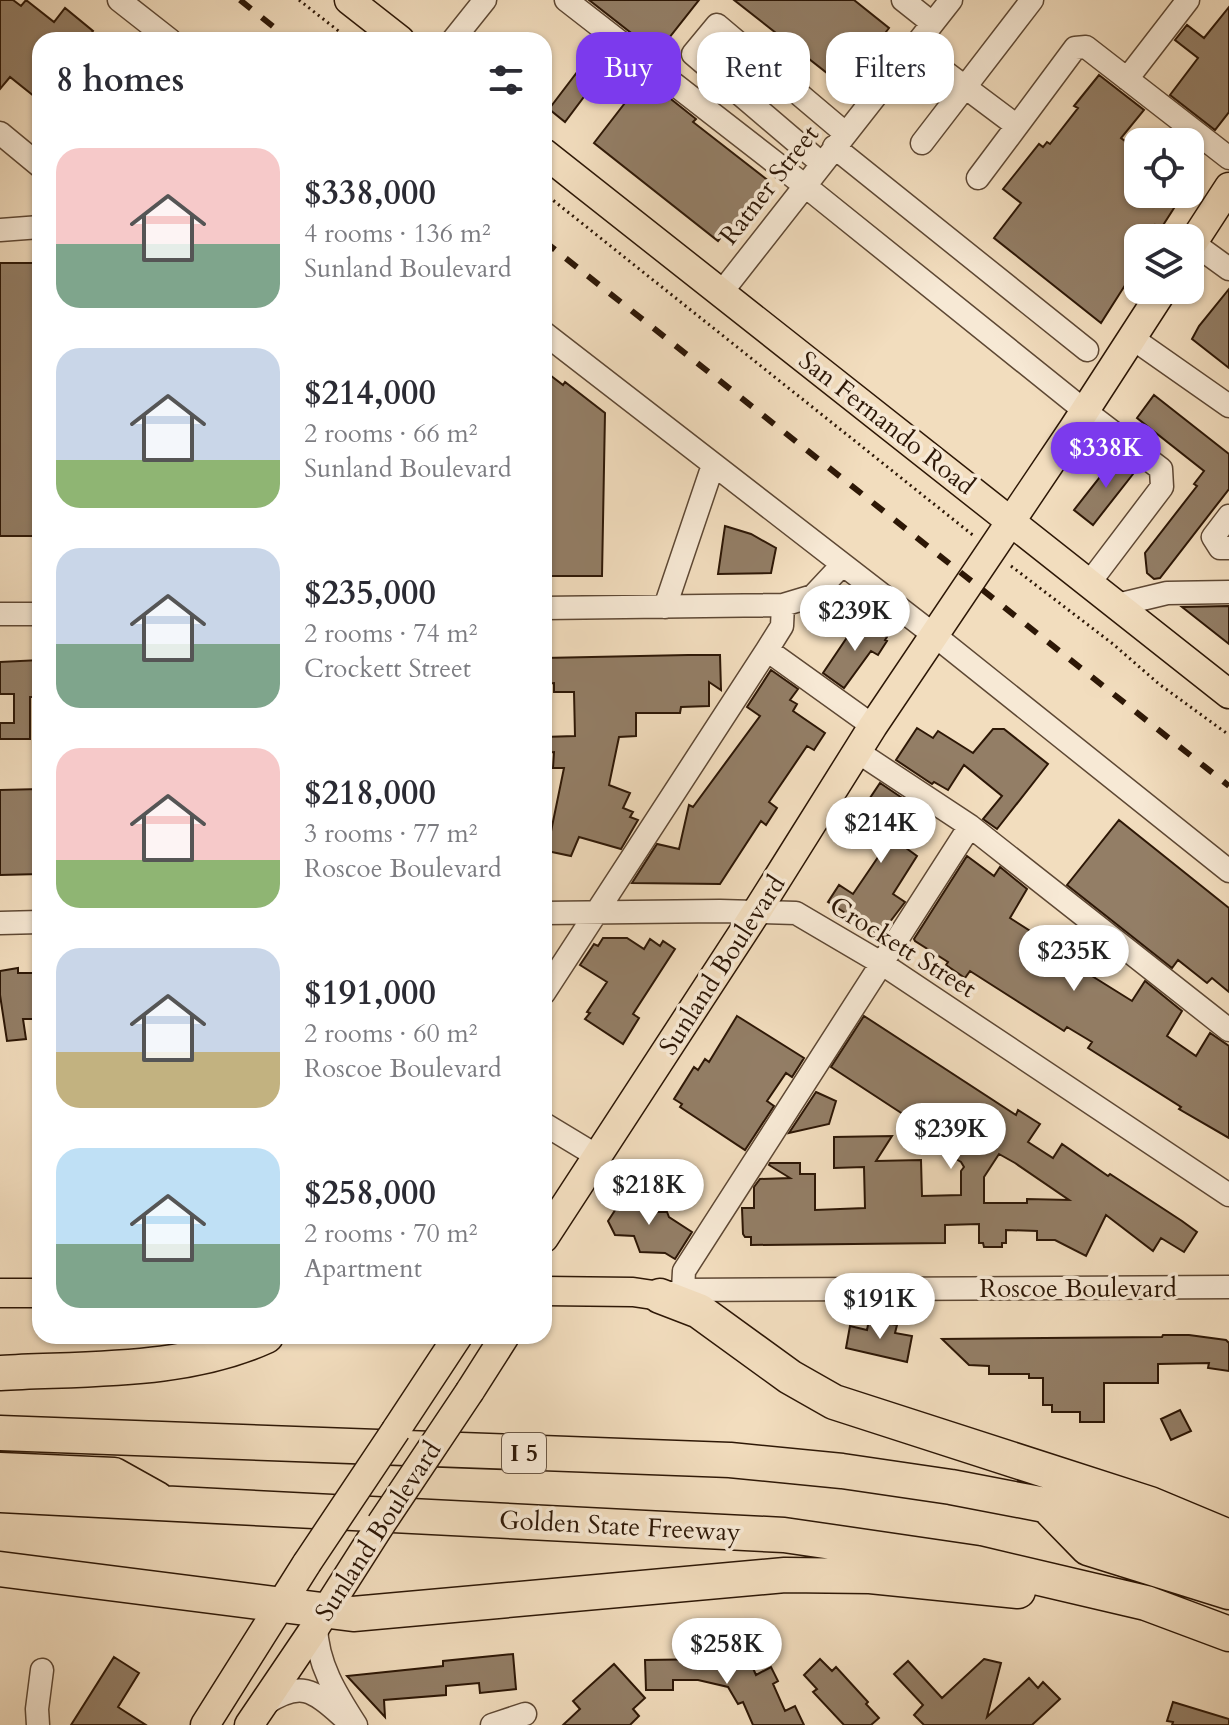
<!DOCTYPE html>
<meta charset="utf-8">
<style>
:root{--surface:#fff;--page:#f2f2f3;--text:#2b2b33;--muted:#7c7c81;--accent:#7c3aed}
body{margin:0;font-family:Cardo,serif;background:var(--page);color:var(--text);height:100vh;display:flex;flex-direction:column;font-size:30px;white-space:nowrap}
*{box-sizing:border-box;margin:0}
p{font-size:26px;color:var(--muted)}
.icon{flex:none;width:44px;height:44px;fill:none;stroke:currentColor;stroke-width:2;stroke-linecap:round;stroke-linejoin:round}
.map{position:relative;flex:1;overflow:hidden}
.side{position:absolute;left:32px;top:32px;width:520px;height:1312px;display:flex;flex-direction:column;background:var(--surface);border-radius:24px;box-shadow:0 2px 6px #0004}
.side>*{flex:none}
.top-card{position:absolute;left:576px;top:32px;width:532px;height:72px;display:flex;gap:16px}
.fabs{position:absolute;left:1124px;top:128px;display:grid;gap:16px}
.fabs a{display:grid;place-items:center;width:80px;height:80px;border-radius:16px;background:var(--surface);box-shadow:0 2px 6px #0004;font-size:40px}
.price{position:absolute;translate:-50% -68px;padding:0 18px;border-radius:28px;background:#fff;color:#222;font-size:26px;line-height:52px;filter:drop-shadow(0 2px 4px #0008)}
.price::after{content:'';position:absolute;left:50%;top:48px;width:24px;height:18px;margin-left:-12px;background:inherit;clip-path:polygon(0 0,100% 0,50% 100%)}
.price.on{background:var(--accent);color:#fff}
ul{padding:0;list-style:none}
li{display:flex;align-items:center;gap:24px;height:200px;padding:0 24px}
li span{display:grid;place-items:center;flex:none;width:224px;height:160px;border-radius:24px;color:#555}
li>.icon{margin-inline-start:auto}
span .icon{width:96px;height:96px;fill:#fffc;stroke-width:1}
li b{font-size:34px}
h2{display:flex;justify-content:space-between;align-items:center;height:96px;padding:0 24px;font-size:34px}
.chip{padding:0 28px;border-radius:24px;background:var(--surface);box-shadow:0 2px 6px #0004;font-size:28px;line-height:72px}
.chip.on{background:var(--accent);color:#fff}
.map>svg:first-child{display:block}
.building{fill:#937e66;stroke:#2d1706;stroke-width:2;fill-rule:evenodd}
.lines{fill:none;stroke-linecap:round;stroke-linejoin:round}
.minor-casing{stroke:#5e4834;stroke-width:25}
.major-casing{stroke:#2d1706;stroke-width:31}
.highway-casing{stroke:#2d1706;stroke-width:37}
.path{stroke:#2d1706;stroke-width:3;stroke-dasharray:2 4;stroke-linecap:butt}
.minor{stroke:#f7e9d5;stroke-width:22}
.major{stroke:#f2ddbe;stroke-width:28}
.highway{stroke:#f2ddbe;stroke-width:34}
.rail{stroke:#2d1706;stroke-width:6;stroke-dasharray:14 14;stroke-linecap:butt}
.major-bridge-casing{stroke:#2d1706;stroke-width:31;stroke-linecap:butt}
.major-bridge{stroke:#f2ddbe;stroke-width:28}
.labels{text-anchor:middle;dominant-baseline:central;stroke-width:7;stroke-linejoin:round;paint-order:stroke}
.shield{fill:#f7e9d5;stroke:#6a5644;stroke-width:2}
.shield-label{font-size:24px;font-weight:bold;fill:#2d1706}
.street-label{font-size:26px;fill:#2d1706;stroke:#f7e9d5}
</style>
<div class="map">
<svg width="1229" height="1725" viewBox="0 0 1229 1725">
<rect width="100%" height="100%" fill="#f2ddbe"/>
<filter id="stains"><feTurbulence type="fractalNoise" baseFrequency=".0025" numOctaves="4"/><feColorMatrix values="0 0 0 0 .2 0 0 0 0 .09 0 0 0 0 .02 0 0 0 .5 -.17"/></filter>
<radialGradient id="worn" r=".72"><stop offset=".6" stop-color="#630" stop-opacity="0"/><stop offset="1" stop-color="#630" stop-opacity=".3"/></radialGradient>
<path class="building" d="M 0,0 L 13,0 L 21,6 L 26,0 L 54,22 L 65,8 L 93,31 L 86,40 L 40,40 L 40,101 L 10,77 L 0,89 Z
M 589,0 L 699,0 L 661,48 L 657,45 L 653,50 Z
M 734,0 L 854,0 L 889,28 L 850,79 L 847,77 L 841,84 Z
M 1229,7 L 1229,112 L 1215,130 L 1170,95 L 1198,58 L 1175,40 L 1187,25 L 1204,38 Z
M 597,46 L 613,58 L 565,122 L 549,109 Z
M 1099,75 L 1144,110 L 1121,138 L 1138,151 L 1138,194 L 1183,194 L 1160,230 L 1155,225 L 1145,238 L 1138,238 L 1138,247 L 1128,261 L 1136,268 L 1101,323 L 994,238 L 1021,203 L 1003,189 L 1039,144 L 1043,147 L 1047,142 L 1050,144 L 1078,108 L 1074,106 Z
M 642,81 L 660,95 L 662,92 L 696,119 L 693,122 L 770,182 L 731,231 L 728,228 L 718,241 L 594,143 Z
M 0,263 L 40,263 L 40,536 L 0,536 Z
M 1229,289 L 1229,368 L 1192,339 L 1199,326 Z
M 546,372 L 563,385 L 565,382 L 605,413 L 602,576 L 544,576 Z
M 1154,395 L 1229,454 L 1229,489 L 1160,578 L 1154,579 L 1147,573 L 1145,553 L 1197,486 L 1194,484 L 1204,471 L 1137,418 Z
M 1118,454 L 1137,469 L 1093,525 L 1074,510 Z
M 725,526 L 751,534 L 776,548 L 771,573 L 718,574 Z
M 1229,606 L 1229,644 L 1182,607 Z
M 856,624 L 861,627 L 873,627 L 887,637 L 885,640 L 887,641 L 878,655 L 871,651 L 844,688 L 823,673 Z
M 688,655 L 720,655 L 721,690 L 709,682 L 709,706 L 681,707 L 680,713 L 636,713 L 636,736 L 619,737 L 609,785 L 630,793 L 623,808 L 633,812 L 630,817 L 638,820 L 621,849 L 579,837 L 571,856 L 547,851 L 564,768 L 553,768 L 554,752 L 544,753 L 544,737 L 575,736 L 574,692 L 554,692 L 554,683 L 544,684 L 544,658 Z
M 40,660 L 40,697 L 30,697 L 30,739 L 0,739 L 0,723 L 14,723 L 14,694 L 0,694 L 0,662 Z
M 771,670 L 798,689 L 790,700 L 797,704 L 793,711 L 825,733 L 814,750 L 807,746 L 769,802 L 777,808 L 766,825 L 761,821 L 720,884 L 632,883 L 657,844 L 679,849 L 689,805 L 693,807 L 760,716 L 747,707 Z
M 917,728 L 933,738 L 938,731 L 973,753 L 993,729 L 1004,729 L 1048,764 L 997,829 L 983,819 L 1002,796 L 964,765 L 948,790 L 934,782 L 932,784 L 896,760 Z
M 880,783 L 917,808 L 895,840 L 917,856 L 893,894 L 905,902 L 880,935 L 828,902 L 839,885 L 853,894 L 891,838 L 858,816 Z
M 40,789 L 40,874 L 0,875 L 0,790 Z
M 1119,820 L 1229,908 L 1229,992 L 1212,978 L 1207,983 L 1178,960 L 1172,968 L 1067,885 Z
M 967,856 L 994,876 L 1000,867 L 1027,889 L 1010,918 L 1054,946 L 1059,937 L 1086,955 L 1095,942 L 1108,953 L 1092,976 L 1132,1001 L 1145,981 L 1182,1011 L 1167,1036 L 1196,1056 L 1210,1033 L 1229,1046 L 1229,1138 L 1179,1109 L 1181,1107 L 1088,1048 L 1092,1042 L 1067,1027 L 1064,1031 L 970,971 L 965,978 L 946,965 L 948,962 L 915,941 L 914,939 Z
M 603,938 L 627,938 L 644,949 L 650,939 L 660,946 L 663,941 L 675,949 L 633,1014 L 639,1018 L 623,1044 L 585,1019 L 590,1013 L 587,1012 L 607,982 L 580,965 L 594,944 L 598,946 Z
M 18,968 L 18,973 L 40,973 L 40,1019 L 23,1019 L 26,1039 L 7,1041 L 0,995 L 0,971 Z
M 737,1016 L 804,1058 L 792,1077 L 786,1073 L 767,1101 L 774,1106 L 745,1150 L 680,1107 L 682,1104 L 674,1099 L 694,1067 L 698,1070 L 705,1059 L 709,1062 Z
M 864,1016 L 1016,1115 L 1018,1110 L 1040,1124 L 1028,1142 L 1053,1158 L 1062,1144 L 1108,1176 L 1110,1174 L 1182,1221 L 1197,1232 L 1184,1252 L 1161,1238 L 1153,1251 L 1106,1215 L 1086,1256 L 1055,1240 L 1037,1240 L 1037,1231 L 1006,1230 L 1006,1243 L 1002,1243 L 1002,1247 L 984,1247 L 983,1243 L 979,1243 L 979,1224 L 945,1225 L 945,1243 L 751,1245 L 751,1237 L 745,1237 L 743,1234 L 742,1208 L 754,1208 L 754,1187 L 760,1179 L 790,1178 L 769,1165 L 770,1163 L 800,1163 L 800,1174 L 815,1174 L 815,1210 L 865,1208 L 864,1167 L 834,1168 L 834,1137 L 892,1136 L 876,1161 L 921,1160 L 922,1196 L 961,1195 L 961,1171 L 964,1167 L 961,1162 L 909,1132 L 915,1122 L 831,1067 ZM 999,1154 L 1015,1163 L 1069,1200 L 1027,1199 L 1027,1203 L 984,1203 L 984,1177 Z
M 816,1092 L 836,1101 L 829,1124 L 789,1133 Z
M 625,1195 L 641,1196 L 649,1212 L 667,1212 L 669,1217 L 692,1232 L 675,1259 L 665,1253 L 640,1252 L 634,1236 L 615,1235 L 608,1221 Z
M 869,1320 L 897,1325 L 895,1333 L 912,1336 L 907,1362 L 846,1348 L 850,1326 L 867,1330 Z
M 1163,1335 L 1189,1335 L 1226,1340 L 1229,1343 L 1229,1371 L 1208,1368 L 1209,1363 L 1158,1364 L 1158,1383 L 1104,1383 L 1104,1422 L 1080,1422 L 1080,1412 L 1052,1412 L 1052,1405 L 1043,1405 L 1043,1378 L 1029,1378 L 1029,1374 L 989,1374 L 989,1366 L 969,1365 L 942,1339 L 1162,1337 Z
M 1180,1410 L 1191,1431 L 1171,1440 L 1161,1419 Z
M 513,1654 L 516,1689 L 480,1693 L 479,1683 L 446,1686 L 446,1695 L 384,1700 L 385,1717 L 347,1676 L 443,1666 L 443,1661 Z
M 114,1657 L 139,1673 L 118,1707 L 146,1725 L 71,1725 Z
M 714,1659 L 752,1666 L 756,1675 L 771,1667 L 778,1681 L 773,1684 L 785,1711 L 795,1706 L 804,1725 L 753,1725 L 743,1702 L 738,1704 L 728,1687 L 698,1680 L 673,1680 L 673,1690 L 646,1690 L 645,1660 Z
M 820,1659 L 832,1671 L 836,1667 L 868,1702 L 866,1704 L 879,1718 L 871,1725 L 844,1725 L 813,1692 L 817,1689 L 804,1675 Z
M 984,1659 L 1001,1663 L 987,1717 L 1029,1678 L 1038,1688 L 1043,1682 L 1060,1699 L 1032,1725 L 924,1725 L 914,1715 L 923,1705 L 894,1674 L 908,1661 L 942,1698 Z
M 614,1664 L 645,1698 L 633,1709 L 639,1716 L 630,1725 L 563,1725 L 580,1709 L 573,1701 Z
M 1173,1702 L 1229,1719 L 1229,1725 L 1172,1725 L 1173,1722 L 1167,1721 Z"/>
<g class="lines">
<defs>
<path id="minor" d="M 119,0 L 170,40
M 566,0 L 804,185 L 1085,411 L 1161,469 L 1162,487 L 1090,582
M 903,0 L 932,23
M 453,40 L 485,0
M 913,48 L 1017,126 L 1075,48 L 1086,47 L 1229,158
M 1127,79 L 1188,0
M 0,133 L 40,166
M 922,143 L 1032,0
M 834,147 L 1087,350
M 821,163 L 693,54 L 717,25 L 845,133
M 978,178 L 1017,126
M 0,230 L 40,227
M 1193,243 L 1229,269
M 721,293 L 951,0
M 544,333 L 934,635 L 1229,871
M 1132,338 L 1229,406
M 1229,516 L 1213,537 L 1220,548 L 1229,548
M 1117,605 L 1167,593 L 1229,592
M 665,607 L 713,465
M 544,608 L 783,605 L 813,596 L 842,565
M 0,614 L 40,614
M 767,650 L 873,726
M 858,752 L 970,826 L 1229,1030
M 544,913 L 720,911 L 796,913 L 881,963 L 1229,1195
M 0,923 L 40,922
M 544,993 L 767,650 L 782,626 L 783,605
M 544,1124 L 597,1156
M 683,1290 L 684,1271 L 970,826
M 663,1295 L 683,1290 L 1229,1287
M 316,1626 C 317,1664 336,1694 356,1725
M 265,1704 C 300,1681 313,1689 342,1716
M 38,1725 L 37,1709 L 42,1670
M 492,1725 L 525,1714"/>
<path id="major" d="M 349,0 L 400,40
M 544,153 L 1229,694
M 1190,247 L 1229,187
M 544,1238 L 757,911 L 873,726 L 1073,429 L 1163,290
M 544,1291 L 633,1292 L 660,1296
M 0,1293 L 40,1293
M 470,1391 L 505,1336
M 396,1430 L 458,1336
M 205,1725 L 307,1563
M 249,1725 L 316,1626 L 381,1524"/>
<path id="highway" d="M 660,1296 L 699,1311 L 790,1377 L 834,1402 L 1150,1504 L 1229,1537
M 0,1373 C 88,1368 185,1373 266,1336
M 0,1433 L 730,1460 L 842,1471 L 951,1487 L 1045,1505 L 1229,1558
M 0,1470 L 114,1475 L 157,1499
M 0,1495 L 784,1535 L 976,1563 L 1146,1603 L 1229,1634
M 1049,1508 L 1088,1548 L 1229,1592
M 0,1569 L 353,1614 L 785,1575 L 870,1576 L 1018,1591"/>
</defs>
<use href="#minor" class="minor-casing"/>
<use href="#major" class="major-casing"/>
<use href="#highway" class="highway-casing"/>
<path class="path" d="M 299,0 L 350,40
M 544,193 L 974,536
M 1011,566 L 1113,644 L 1159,684 L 1229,735"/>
<use href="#minor" class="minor"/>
<use href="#major" class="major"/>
<use href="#highway" class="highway"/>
<path class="rail" d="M 240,0 L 290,40
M 544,241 L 1229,786"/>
<defs>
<path id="major-bridge" d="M 381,1524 L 470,1391
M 307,1563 L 396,1430"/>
</defs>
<use href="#major-bridge" class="major-bridge-casing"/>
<use href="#major-bridge" class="major-bridge"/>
</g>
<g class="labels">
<rect class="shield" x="502" y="1433" width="44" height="40" rx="6"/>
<g class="shield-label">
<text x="524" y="1453">I 5</text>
</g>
<g class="street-label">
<text transform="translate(769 185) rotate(-52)">Ratner Street</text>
<text transform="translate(887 423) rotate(38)">San Fernando Road</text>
<text transform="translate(903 947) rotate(32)">Crockett Street</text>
<text transform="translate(722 965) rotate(-57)">Sunland Boulevard</text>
<text x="1078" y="1288">Roscoe Boulevard</text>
<text transform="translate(620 1526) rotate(3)">Golden State Freeway</text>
<text transform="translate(378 1531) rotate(-57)">Sunland Boulevard</text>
</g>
</g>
<rect width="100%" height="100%" filter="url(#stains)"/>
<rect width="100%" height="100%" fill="url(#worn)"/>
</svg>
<div class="fabs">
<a><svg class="icon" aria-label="locate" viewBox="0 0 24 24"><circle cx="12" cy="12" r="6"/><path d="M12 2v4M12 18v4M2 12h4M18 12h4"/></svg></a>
<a><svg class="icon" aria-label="layers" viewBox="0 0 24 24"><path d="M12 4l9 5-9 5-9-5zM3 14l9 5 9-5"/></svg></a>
</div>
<b class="price on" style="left:1106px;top:490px">$338K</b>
<b class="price" style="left:855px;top:653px">$239K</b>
<b class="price" style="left:881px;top:865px">$214K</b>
<b class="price" style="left:1074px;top:993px">$235K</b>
<b class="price" style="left:951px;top:1171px">$239K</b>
<b class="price" style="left:649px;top:1227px">$218K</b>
<b class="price" style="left:880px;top:1341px">$191K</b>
<b class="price" style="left:727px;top:1686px">$258K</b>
<div class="top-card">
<a class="chip on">Buy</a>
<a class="chip">Rent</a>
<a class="chip">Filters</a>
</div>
<section class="side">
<h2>8 homes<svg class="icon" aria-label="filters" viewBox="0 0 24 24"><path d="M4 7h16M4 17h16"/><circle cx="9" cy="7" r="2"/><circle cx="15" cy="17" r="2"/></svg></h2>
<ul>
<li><span style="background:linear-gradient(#f6c9c9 60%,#7fa58c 0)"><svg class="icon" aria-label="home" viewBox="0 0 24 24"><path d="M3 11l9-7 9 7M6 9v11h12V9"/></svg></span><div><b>$338,000</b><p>4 rooms · 136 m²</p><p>Sunland Boulevard</p></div></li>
<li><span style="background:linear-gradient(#c9d6e8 70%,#8fb573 0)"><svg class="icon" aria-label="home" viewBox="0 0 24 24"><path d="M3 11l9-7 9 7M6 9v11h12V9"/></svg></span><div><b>$214,000</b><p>2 rooms · 66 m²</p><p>Sunland Boulevard</p></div></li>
<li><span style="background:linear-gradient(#c9d6e8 60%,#7fa58c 0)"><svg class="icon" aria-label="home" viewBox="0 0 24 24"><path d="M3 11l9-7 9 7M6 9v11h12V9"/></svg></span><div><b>$235,000</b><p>2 rooms · 74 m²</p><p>Crockett Street</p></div></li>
<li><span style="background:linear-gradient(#f6c9c9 70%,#8fb573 0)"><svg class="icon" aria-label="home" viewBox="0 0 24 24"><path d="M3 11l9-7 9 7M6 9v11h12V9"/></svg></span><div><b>$218,000</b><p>3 rooms · 77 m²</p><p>Roscoe Boulevard</p></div></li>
<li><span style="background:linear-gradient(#c9d6e8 65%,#c2b280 0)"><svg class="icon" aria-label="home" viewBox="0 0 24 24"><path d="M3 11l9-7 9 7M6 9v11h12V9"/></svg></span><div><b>$191,000</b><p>2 rooms · 60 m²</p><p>Roscoe Boulevard</p></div></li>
<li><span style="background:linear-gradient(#bfe0f5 60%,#7fa58c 0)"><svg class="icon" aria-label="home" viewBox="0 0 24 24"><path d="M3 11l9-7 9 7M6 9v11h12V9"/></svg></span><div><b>$258,000</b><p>2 rooms · 70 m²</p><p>Apartment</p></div></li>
</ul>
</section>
</div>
